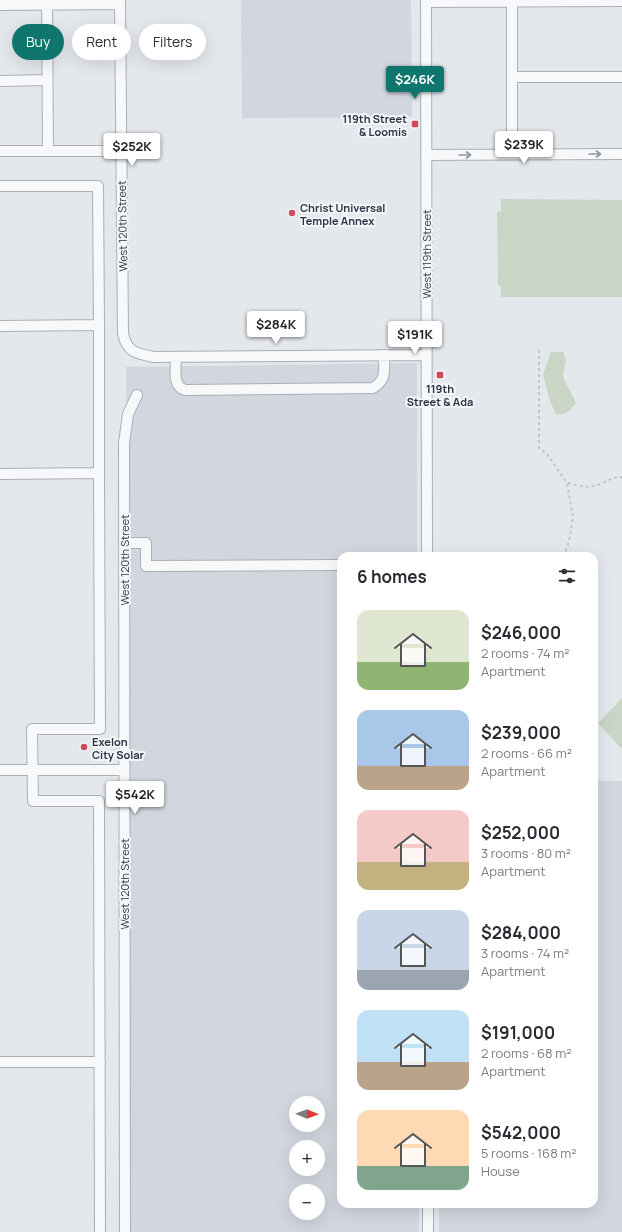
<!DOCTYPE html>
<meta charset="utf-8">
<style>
:root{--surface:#fff;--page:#f7f7f7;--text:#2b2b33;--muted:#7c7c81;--accent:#0f766e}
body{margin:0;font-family:Manrope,sans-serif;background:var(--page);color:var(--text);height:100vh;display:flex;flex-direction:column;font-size:15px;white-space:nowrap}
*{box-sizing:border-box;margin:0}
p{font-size:13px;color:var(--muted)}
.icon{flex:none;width:22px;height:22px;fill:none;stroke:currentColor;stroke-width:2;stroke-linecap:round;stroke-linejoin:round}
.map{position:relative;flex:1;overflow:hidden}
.panel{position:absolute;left:337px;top:552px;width:261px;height:656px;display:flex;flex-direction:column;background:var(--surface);border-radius:12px;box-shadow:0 4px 16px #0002}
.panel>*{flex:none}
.hud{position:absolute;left:12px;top:24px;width:265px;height:36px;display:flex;gap:8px}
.needle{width:26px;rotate:91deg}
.tools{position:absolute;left:289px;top:1096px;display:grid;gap:8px}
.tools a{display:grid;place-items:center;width:36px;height:36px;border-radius:50%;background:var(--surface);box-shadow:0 4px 16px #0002;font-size:20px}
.price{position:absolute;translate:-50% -34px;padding:0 9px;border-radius:4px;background:#fff;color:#222;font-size:13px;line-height:26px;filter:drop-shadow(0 1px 2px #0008)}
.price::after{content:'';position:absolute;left:50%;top:24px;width:12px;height:9px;margin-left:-6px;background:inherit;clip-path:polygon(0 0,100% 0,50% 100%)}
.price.current{background:var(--accent);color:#fff}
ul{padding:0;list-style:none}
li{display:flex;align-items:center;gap:12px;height:100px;padding:0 20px}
li span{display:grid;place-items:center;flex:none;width:112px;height:80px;border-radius:12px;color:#555}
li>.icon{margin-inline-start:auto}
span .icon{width:48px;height:48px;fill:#fffc;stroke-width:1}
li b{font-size:17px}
h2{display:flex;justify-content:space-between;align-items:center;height:48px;padding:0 20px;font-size:17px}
.tag{padding:0 14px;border-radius:18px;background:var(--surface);box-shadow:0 4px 16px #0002;font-size:14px;line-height:36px}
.tag.current{background:var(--accent);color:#fff}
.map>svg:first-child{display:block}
.built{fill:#d2d6de;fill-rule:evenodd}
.green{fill:#c9d6c5}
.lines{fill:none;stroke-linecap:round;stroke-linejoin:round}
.minor-casing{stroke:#a9aeb7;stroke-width:12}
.path{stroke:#c2c5cb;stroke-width:2;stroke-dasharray:3 3;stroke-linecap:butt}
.minor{stroke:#f7f8fa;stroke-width:10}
.oneway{stroke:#9196a0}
.poi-dot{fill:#d1495b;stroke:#f4f6f9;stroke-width:1.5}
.labels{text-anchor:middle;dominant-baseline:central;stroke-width:4;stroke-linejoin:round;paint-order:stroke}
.poi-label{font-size:11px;font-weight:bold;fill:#2b3445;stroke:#f4f6f9;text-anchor:start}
.street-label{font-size:11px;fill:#2b3445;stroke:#f4f6f9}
</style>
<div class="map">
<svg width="622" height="1232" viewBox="0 0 622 1232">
<rect width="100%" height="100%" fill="#e4e7ec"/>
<path class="built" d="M 241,0 L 411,0 L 412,117 L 242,118 Z
M 417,363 L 417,556 L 341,556 L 341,1204 L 419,1204 L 419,1232 L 127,1232 L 126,367 ZM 296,1103 L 318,1103 L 318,1125 L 296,1125 ZM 296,1147 L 318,1147 L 318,1169 L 296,1169 ZM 296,1191 L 318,1191 L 318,1213 L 296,1213 Z
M 594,781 L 622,781 L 622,1232 L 439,1232 L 439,1204 L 594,1204 Z"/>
<path class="green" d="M 501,199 L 622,200 L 622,297 L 501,297 L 501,286 L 498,286 L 497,212 L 501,211 Z
M 551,352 L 563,352 L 566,359 L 563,377 L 576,403 C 570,410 566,416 556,414 L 550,401 L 543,374 Z
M 622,698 L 622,749 L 598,723 Z"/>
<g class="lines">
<defs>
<path id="minor" d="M 47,0 L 48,151
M 120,0 L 123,333 C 126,352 137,354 154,357 L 426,355
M 426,0 L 427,556
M 512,0 L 512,154
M 426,2 L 622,1
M 0,5 L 120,4
M 512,77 L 622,77
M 0,81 L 47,80
M 0,151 L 121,151
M 426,155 L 622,154
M 0,186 L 98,186 L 99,325 L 0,326
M 176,357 C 176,369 172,386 185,390 L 373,388 C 387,380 384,370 384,355
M 99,473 L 100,729 L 32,729 L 33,801 L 99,801 L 100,1232
M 0,474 L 99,473 L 99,325
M 124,543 L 146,543 L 146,566 L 341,565
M 0,770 L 124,770
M 0,1062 L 100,1062
M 125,1232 L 124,443 L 128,414 L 137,395
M 428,1232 L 428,1204"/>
</defs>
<use href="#minor" class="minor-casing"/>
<path class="path" d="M 539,350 L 539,448 L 547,454 L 567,483 L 573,517 L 569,541 L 564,556
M 568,483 C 579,486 589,489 600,484 C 611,480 609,478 622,477"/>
<use href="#minor" class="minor"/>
</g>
<defs><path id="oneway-shaft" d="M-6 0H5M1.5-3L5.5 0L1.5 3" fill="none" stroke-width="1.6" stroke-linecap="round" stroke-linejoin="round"/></defs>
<g class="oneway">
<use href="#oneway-shaft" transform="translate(595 154)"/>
<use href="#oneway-shaft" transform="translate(465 155)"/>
</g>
<g class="poi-dot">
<rect x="411" y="120" width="8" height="8" rx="2"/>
<circle cx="292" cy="213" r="4"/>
<rect x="436" y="371" width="8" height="8" rx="2"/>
<circle cx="84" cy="747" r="4"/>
</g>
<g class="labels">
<g class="poi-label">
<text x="407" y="118" text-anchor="end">119th Street<tspan x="407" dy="13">&amp; Loomis</tspan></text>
<text x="300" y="207">Christ Universal<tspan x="300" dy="13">Temple Annex</tspan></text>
<text x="440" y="388" text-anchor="middle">119th<tspan x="440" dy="13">Street &amp; Ada</tspan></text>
<text x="92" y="741">Exelon<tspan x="92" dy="13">City Solar</tspan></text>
</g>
<g class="street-label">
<text transform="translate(122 226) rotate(-91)">West 120th Street</text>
<text transform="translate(426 254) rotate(-90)">West 119th Street</text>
<text transform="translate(124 560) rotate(-90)">West 120th Street</text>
<text transform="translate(124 884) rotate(-90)">West 120th Street</text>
</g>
</g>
</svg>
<div class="tools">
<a><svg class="needle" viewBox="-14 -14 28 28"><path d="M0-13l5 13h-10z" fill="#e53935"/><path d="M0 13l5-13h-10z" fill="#7c7c81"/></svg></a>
<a>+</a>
<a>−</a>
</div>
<b class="price current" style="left:415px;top:100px">$246K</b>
<b class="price" style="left:524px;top:165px">$239K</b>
<b class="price" style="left:132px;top:167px">$252K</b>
<b class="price" style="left:276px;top:345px">$284K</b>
<b class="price" style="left:415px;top:355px">$191K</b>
<b class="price" style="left:135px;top:815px">$542K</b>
<div class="hud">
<a class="tag current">Buy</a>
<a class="tag">Rent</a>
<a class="tag">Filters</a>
</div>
<section class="panel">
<h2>6 homes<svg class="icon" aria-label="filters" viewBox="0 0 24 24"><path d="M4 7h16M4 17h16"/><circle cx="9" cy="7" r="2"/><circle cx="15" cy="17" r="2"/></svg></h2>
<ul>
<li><span style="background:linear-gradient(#dfe7d0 65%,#8fb573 0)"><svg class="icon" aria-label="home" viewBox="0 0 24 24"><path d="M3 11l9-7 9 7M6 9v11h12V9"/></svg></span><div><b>$246,000</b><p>2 rooms · 74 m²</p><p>Apartment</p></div></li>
<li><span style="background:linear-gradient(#a9c7e8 70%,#b9a48a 0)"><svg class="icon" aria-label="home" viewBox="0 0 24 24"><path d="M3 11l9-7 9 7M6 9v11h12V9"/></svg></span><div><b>$239,000</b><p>2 rooms · 66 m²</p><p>Apartment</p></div></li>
<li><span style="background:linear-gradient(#f6c9c9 65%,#c2b280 0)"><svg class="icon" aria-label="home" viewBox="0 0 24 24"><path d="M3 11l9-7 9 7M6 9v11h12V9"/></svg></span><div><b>$252,000</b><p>3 rooms · 80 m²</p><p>Apartment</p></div></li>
<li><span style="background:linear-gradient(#c9d6e8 75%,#9aa5b1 0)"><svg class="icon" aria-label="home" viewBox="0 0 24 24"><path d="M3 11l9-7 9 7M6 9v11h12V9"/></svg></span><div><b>$284,000</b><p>3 rooms · 74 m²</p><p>Apartment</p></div></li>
<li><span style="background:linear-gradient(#bfe0f5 65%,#b9a48a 0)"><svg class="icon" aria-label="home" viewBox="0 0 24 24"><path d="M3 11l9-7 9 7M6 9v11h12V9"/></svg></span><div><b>$191,000</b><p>2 rooms · 68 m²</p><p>Apartment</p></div></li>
<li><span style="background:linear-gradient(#ffd9b3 70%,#7fa58c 0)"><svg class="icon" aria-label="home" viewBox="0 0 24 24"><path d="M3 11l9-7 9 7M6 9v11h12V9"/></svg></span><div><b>$542,000</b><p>5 rooms · 168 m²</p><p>House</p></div></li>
</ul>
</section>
</div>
